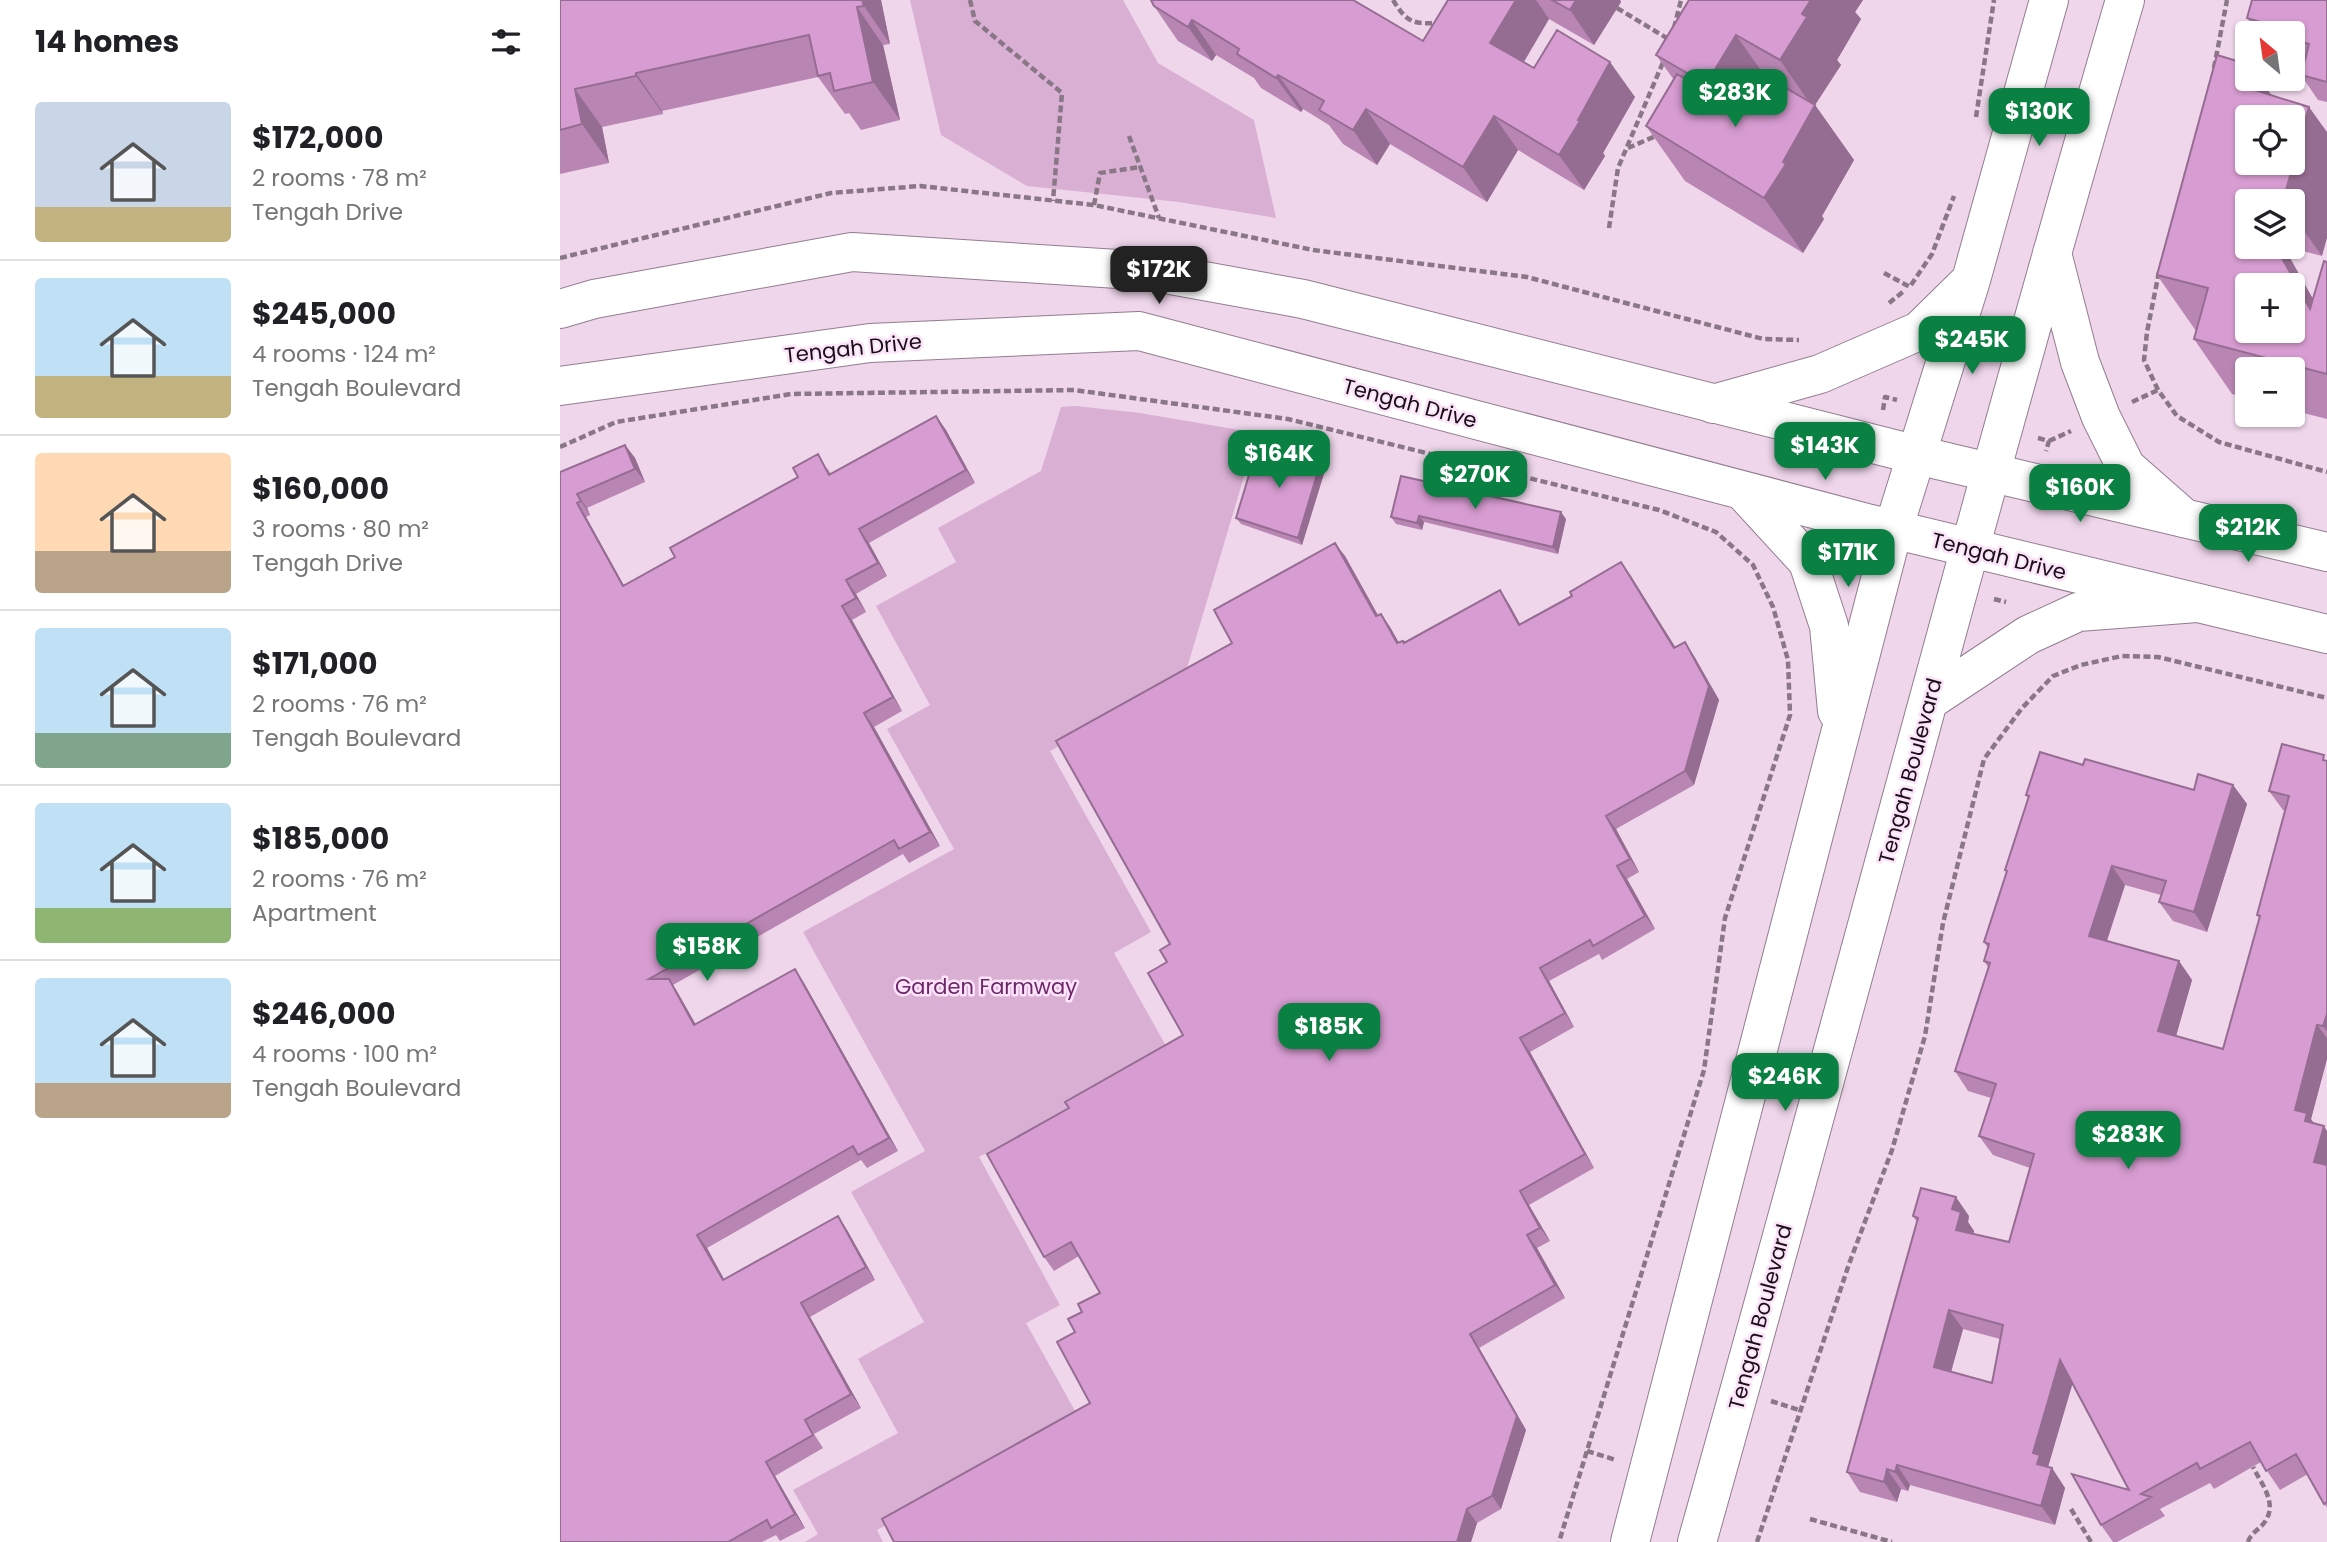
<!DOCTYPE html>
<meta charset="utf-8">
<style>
:root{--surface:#fff;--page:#f6f6f6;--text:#202124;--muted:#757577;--line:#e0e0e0;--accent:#0b8043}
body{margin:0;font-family:Poppins,sans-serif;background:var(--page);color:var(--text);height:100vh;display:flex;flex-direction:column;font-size:26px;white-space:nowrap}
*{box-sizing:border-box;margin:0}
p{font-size:23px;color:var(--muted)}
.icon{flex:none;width:38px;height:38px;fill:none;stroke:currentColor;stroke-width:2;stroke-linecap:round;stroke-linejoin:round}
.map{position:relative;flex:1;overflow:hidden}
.panel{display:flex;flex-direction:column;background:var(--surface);width:560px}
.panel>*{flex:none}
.needle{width:46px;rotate:331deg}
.tools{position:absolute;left:1675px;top:21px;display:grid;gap:14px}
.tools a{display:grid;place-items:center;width:70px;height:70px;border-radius:7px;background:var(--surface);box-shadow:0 2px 5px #0004;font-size:35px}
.price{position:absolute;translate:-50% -60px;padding:0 16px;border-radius:14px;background:var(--accent);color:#fff;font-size:23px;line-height:46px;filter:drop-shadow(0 2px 4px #0008)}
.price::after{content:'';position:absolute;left:50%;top:42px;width:21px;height:16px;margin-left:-10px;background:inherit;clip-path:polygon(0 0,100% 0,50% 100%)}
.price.on{background:#222;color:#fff}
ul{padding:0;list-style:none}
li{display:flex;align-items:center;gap:21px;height:175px;padding:0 35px}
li+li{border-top:2px solid var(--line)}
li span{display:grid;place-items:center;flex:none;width:196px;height:140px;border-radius:7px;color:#555}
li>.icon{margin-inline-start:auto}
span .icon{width:84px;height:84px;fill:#fffc;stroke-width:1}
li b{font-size:30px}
h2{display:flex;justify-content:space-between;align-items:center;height:84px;padding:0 35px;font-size:30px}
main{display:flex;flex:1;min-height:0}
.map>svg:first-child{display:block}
.green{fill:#d9afd4}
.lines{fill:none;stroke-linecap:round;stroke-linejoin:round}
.minor-casing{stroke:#937d91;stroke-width:40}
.major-casing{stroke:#937d91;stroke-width:40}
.path{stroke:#897786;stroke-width:4.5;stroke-dasharray:7 3.5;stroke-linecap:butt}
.minor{stroke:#fff;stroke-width:38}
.major{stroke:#fff;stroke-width:38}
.wall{fill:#b986b4;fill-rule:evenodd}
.shaded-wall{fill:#966d92}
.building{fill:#d79cd1;stroke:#966d92;stroke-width:2;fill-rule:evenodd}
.labels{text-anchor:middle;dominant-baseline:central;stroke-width:5;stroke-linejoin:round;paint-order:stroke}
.street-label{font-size:21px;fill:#180f17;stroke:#fce3f9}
.park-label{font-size:21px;fill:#6d2869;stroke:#fce3f9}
</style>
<main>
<section class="panel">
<h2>14 homes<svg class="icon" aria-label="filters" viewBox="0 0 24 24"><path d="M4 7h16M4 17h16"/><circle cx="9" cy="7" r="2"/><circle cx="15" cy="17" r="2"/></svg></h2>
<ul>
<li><span style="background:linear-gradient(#c9d6e8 75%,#c2b280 0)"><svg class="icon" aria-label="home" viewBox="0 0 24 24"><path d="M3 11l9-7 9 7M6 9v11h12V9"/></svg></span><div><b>$172,000</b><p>2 rooms · 78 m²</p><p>Tengah Drive</p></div></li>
<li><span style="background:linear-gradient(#bfe0f5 70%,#c2b280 0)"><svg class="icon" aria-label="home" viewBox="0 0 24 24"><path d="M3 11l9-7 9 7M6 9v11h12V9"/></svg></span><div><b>$245,000</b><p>4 rooms · 124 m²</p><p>Tengah Boulevard</p></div></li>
<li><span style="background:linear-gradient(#ffd9b3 70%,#b9a48a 0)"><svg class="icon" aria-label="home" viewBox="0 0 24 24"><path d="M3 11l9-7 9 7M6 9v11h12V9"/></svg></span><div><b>$160,000</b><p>3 rooms · 80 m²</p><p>Tengah Drive</p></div></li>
<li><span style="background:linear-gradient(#bfe0f5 75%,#7fa58c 0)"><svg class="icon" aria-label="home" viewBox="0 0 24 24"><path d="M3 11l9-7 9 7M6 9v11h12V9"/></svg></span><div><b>$171,000</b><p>2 rooms · 76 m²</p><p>Tengah Boulevard</p></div></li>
<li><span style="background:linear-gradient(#bfe0f5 75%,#8fb573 0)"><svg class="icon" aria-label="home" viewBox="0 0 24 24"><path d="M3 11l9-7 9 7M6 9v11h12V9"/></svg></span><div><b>$185,000</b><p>2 rooms · 76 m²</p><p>Apartment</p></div></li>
<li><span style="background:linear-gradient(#bfe0f5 75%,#b9a48a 0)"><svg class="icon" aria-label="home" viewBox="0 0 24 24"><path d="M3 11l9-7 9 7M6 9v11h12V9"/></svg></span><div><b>$246,000</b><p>4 rooms · 100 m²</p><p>Tengah Boulevard</p></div></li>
</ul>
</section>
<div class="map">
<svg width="1767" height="1542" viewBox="0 0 1767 1542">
<rect width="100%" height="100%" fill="#efd6eb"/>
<path class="green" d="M 350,0 L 563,0 L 598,63 L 694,120 L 716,218 L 619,202 L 467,186 L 381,135 Z
M 516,406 L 580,413 L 697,433 L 624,678 L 490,751 L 591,932 L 554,953 L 610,1053 L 419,1157 L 500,1305 L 466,1323 L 519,1418 L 317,1530 L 323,1542 L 245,1542 L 258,1534 L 233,1490 L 338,1433 L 298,1359 L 364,1322 L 291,1192 L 365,1151 L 243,932 L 394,849 L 327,729 L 370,705 L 316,606 L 396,562 L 378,528 L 481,471 L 501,407 Z"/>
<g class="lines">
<defs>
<path id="minor" d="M 0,309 L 34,299 L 292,252 L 589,271 L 743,299 L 1357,455 L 1767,552
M 0,386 L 310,343 L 579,331 L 1307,523 L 1767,634"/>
<path id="major" d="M 1492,253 L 1520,362 L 1541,417 L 1566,467 L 1624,518
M 1153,404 L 1260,374 L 1359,331 L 1409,282
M 1183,491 L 1248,562 L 1269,626 L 1277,711
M 1370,700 L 1468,635 L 1518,612 L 1637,603
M 1070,1542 L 1333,530 L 1411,280 L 1489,0
M 1137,1542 C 1282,1029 1415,512 1565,0"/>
</defs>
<use href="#minor" class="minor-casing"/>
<use href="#major" class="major-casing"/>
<path class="path" d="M 410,0 L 415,21 L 502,93 L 493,201
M 833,0 C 847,23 853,24 879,23
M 1057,8 L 1110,40
M 1114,28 L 1121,0
M 1654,68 L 1667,0
M 1416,117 L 1434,0
M 569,136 L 599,218
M 1068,148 L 1098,135
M 534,205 L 540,173 L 580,167
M 1049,228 L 1058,168 L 1104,60
M 0,258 L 271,193 L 360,186 L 534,205 L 753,250 L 967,277 L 1203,339 L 1239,340
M 1599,272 L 1587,332 L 1584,360 L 1598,390 L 1617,416 L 1659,442 L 1767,472
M 1324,273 L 1350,287
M 1351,285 L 1372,254 L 1394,196
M 1329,303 L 1344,291
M 1572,402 L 1598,390
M 1323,410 L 1325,397 L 1337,400
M 1478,438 L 1489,441 L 1486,451
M 1489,441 L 1511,431
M 0,447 L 56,422 L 231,394 L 514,390 L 728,419 L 1099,510 L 1156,532 L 1193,565 L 1213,607 L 1228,660 L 1230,715 L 1165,918 L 1144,1070 L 999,1542
M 1434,599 L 1446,602
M 1211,1401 L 1239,1410
M 1027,1451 L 1056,1460
M 1511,1509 L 1531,1542
M 1250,1519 L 1332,1542
M 1197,1542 L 1289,1264 L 1332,1150 L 1365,1036 L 1383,923 L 1424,759 L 1462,708 L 1493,676 L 1521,665 L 1562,656 L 1598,657 L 1767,698
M 1688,1542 C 1691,1532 1701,1529 1706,1520 C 1717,1502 1701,1483 1693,1467"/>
<use href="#minor" class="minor"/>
<use href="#major" class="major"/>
</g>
<path class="wall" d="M 0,0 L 321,0 L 330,44 L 323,45 L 340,120 L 301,130 L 289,113 L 285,114 L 258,77 L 102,111 L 103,114 L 42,127 L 49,163 L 0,174 Z
M 888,0 L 1060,0 L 1061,2 L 1034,45 L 989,19 L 964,62 L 974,68 L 1075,97 L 1043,153 L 1045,156 L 1024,190 L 958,150 L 927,202 L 830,144 L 817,165 L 783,144 L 769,125 L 743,109 L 741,112 L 701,88 L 694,78 L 656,55 L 652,61 L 618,41 L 594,6 L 863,41 Z
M 1129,0 L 1303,0 L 1295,12 L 1301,19 L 1277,60 L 1281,65 L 1255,105 L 1294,160 L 1262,216 L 1264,219 L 1243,253 L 1125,181 L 1086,126 L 1114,80 L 1096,55 Z
M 1767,0 L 1767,102 L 1758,100 L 1741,75 L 1746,55 L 1732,51 L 1732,33 L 1698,33 L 1687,18 Z
M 1687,79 L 1700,79 L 1712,96 L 1762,256 L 1727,247 L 1732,247 L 1732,201 L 1687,201 L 1753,299 L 1767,262 L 1767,419 L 1732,410 L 1732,369 L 1687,369 L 1687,398 L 1672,394 L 1634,339 L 1636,331 L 1597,275 Z
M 376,416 L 386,430 L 415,483 L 309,543 L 327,576 L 296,594 L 306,612 L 292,620 L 342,711 L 314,727 L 380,846 L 349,863 L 343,854 L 113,985 L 136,1025 L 244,983 L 338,1151 L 307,1168 L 301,1160 L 147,1248 L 164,1279 L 287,1230 L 315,1280 L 250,1317 L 301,1408 L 254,1434 L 263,1448 L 215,1476 L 245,1528 L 220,1541 L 216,1535 L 202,1542 L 0,1542 L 0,472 L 65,445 L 75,458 L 85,482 L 27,508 L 30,515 L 26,517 L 64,586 L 115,557 L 267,468 L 271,474 Z
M 766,467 L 742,545 L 681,524 L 676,518 Z
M 841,476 L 1006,519 L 998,554 L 864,522 L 862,530 L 836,524 L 831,517 Z
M 785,556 L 818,615 L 821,614 L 830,627 L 839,643 L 844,643 L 949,604 L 960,624 L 1012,596 L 1061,562 L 1115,647 L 1134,656 L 1159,700 L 1134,785 L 1056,829 L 1079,872 L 1067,879 L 1095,929 L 1042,960 L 1039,954 L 989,981 L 1014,1027 L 970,1052 L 1034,1168 L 969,1205 L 990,1241 L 977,1248 L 1005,1298 L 919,1348 L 966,1430 L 941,1509 L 917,1523 L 911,1542 L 334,1542 L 530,1403 L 515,1332 L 522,1312 L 540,1293 L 519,1256 L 494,1271 L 484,1257 L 509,1108 L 623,1035 L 607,962 L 672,643 Z
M 1767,760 L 1767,1059 L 1751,1119 L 1754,1124 L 1767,1131 L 1767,1508 L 1748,1474 L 1720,1490 L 1701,1462 L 1654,1489 L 1650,1483 L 1600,1509 L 1605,1516 L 1557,1542 L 1553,1542 L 1541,1525 L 1569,1490 L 1512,1383 L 1488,1467 L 1492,1468 L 1505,1488 L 1495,1525 L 1350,1485 L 1348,1491 L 1341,1489 L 1337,1502 L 1300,1492 L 1287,1472 L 1357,1222 L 1353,1216 L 1409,1216 L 1408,1222 L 1414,1231 L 1414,1234 L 1449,1242 L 1470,1168 L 1433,1155 L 1419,1136 L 1431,1098 L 1408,1091 L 1395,1071 L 1428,967 L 1424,961 L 1428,948 L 1424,942 L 1447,873 L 1445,870 L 1468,798 L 1466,795 L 1523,765 L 1634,790 L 1673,785 L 1687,804 L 1647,932 L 1613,921 L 1599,902 L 1601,895 L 1565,885 L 1547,941 L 1619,961 L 1632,980 L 1616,1036 L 1663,1049 L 1700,919 L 1697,915 L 1725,811 L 1723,810 L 1709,791 ZM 1403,1329 L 1440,1339 L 1432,1383 L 1391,1372 Z"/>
<path class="shaded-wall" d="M 302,0 L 321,0 L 330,44 L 304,6 Z
M 956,0 L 976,0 L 989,19 L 954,78 L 930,43 Z
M 1016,0 L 1060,0 L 1061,2 L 1034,45 L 1010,10 Z
M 1251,0 L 1303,0 L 1295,12 L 1301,19 L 1277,60 L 1281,65 L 1253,108 L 1220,60 L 1242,14 Z
M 297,7 L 323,45 L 340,120 L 313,82 Z
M 632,20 L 656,55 L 652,61 L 628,27 Z
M 1176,35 L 1209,82 L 1179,132 L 1146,84 Z
M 1050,62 L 1075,97 L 1043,153 L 1045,156 L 1024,190 L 999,155 L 1018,120 Z
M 76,73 L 102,111 L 103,114 L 76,76 Z
M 718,75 L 743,109 L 741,112 L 716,78 Z
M 1687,79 L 1700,79 L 1727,117 L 1685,87 Z
M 15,89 L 42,127 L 49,163 L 22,124 Z
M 1255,105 L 1294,160 L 1262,216 L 1264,219 L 1243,253 L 1204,198 Z
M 1749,107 L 1767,132 L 1767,238 L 1762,256 L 1732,214 L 1732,201 L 1723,201 Z
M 806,109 L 830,144 L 817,165 L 793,130 Z
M 934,116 L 958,150 L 927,202 L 903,167 Z
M 1716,247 L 1724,247 L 1767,324 L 1750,309 Z
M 376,416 L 386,430 L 415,483 L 406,470 Z
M 65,445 L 75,458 L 85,482 L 75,469 Z
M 761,461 L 766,467 L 742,545 L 738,538 Z
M 17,494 L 27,508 L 30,515 L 21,501 Z
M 17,503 L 26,517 L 72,600 L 63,586 Z
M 1001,512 L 1006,519 L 998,554 L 993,547 Z
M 859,516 L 864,522 L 862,530 L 857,523 Z
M 299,529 L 309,543 L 327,576 L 318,563 Z
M 775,543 L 785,556 L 826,630 L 816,616 Z
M 1061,562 L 1071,576 L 1124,661 L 1114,648 Z
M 286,580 L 296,594 L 306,612 L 296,598 Z
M 940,590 L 949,604 L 968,639 L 959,625 Z
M 282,606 L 292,620 L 342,711 L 333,697 Z
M 821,614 L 830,627 L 847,657 L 837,643 Z
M 1125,642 L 1134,656 L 1159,700 L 1134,785 L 1125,771 Z
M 304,713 L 314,727 L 380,846 L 370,832 Z
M 1673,785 L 1687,804 L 1647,932 L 1634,912 Z
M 1046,816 L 1056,829 L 1079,872 L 1070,859 Z
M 1057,866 L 1067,879 L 1095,929 L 1085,916 Z
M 1552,866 L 1565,885 L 1542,955 L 1529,936 Z
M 1619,961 L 1632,980 L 1612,1050 L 1598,1031 Z
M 980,968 L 989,981 L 1014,1027 L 1005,1013 Z
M 235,969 L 244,983 L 338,1151 L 329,1138 Z
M 109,979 L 118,993 L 144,1039 L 134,1025 Z
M 1767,1014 L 1767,1031 L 1763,1026 Z
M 1757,1025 L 1767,1038 L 1767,1059 L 1751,1119 L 1760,1133 L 1749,1127 L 1735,1110 Z
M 960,1038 L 970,1052 L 1034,1168 L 1025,1154 Z
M 1764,1126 L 1767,1131 L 1767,1181 L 1754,1162 Z
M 960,1191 L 969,1205 L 990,1241 L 980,1228 Z
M 1396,1197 L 1409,1216 L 1408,1222 L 1414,1231 L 1409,1249 L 1396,1230 L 1392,1209 Z
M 278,1216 L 287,1230 L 315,1280 L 306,1267 Z
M 137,1235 L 147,1248 L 172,1294 L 163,1280 Z
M 967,1235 L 977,1248 L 1005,1298 L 995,1285 Z
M 241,1303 L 250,1317 L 301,1408 L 291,1394 Z
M 1389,1310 L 1403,1329 L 1387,1386 L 1374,1367 Z
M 910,1334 L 919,1348 L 966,1430 L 941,1509 L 932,1496 Z
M 1500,1360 L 1514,1379 L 1488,1467 L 1492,1468 L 1505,1488 L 1495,1525 L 1481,1506 L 1477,1464 L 1473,1453 Z
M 206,1462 L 215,1476 L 245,1528 L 235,1514 Z
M 1337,1465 L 1350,1485 L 1348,1491 L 1335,1472 Z
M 1327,1469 L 1341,1489 L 1337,1502 L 1324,1482 Z
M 907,1509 L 917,1523 L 911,1542 L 897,1542 Z"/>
<path class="building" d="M 0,0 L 302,0 L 304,6 L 297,7 L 313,82 L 274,91 L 270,73 L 258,76 L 249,35 L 76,73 L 76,76 L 15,89 L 22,124 L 0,130 Z
M 591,0 L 793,0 L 863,41 L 888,0 L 956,0 L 930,43 L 974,68 L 997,30 L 1050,62 L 1018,120 L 1020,121 L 999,155 L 934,116 L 903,167 L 806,109 L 793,130 L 759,110 L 764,101 L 718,75 L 716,78 L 677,54 L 679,49 L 632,20 L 628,27 L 594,6 Z
M 992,0 L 1016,0 L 1010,10 Z
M 1129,0 L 1251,0 L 1242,14 L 1247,17 L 1220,60 L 1176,35 L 1146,84 L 1096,55 Z
M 1692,0 L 1767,0 L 1767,82 L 1741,75 L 1749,44 L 1735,40 L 1737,33 L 1687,18 Z
M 1657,55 L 1687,64 L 1687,79 L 1685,87 L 1749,107 L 1723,201 L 1685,191 L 1691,201 L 1687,201 L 1687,247 L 1716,247 L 1750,309 L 1764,261 L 1767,262 L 1767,374 L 1634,339 L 1648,288 L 1597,275 ZM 1687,117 L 1732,117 L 1732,163 L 1687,163 ZM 1687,285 L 1732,285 L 1732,331 L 1687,331 Z
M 1117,74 L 1179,112 L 1202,74 L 1255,105 L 1223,162 L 1226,164 L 1204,198 L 1086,126 Z
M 376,416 L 406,470 L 299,529 L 318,563 L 286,580 L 296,598 L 282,606 L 333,697 L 304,713 L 370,832 L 339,849 L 334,840 L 89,979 L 109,979 L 134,1025 L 235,969 L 329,1138 L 298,1155 L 293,1146 L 137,1235 L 163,1280 L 278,1216 L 306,1267 L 241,1303 L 291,1394 L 245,1420 L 253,1435 L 206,1462 L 235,1514 L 211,1528 L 207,1520 L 168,1542 L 0,1542 L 0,472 L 65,445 L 75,469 L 17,494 L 21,501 L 17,503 L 63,586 L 115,557 L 110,548 L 238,477 L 233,468 L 258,454 L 269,475 Z
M 699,442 L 761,461 L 738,538 L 676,518 Z
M 841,476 L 1001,512 L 993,547 L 859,516 L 857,523 L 831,517 Z
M 775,543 L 816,616 L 821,614 L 837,643 L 843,641 L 844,643 L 940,590 L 959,625 L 1012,596 L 1010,592 L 1061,562 L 1114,648 L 1125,642 L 1149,686 L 1125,771 L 1046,816 L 1070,859 L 1057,866 L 1085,916 L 1033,946 L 1030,940 L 980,968 L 1005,1013 L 960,1038 L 1025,1154 L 960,1191 L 980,1228 L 967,1235 L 995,1285 L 910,1334 L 957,1416 L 932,1496 L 907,1509 L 897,1542 L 334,1542 L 322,1519 L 530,1403 L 497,1342 L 515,1332 L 508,1319 L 522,1312 L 518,1304 L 540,1293 L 511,1242 L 484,1257 L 427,1154 L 509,1108 L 505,1102 L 623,1035 L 588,973 L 607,962 L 600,950 L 610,944 L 496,741 L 672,643 L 654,610 Z
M 1722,744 L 1764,755 L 1763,760 L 1767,761 L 1767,1014 L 1763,1026 L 1757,1025 L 1735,1110 L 1747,1113 L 1745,1121 L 1764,1126 L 1754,1162 L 1767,1165 L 1767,1502 L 1764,1504 L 1736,1454 L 1706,1471 L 1690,1442 L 1640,1469 L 1637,1463 L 1581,1494 L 1591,1497 L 1541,1525 L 1512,1474 L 1569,1490 L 1500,1360 L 1473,1453 L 1480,1455 L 1477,1464 L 1492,1468 L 1481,1506 L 1337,1465 L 1335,1472 L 1327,1469 L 1324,1482 L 1287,1472 L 1358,1218 L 1353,1216 L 1361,1188 L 1396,1197 L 1392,1209 L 1401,1212 L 1396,1230 L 1449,1242 L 1474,1154 L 1419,1136 L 1436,1084 L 1395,1071 L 1430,963 L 1424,961 L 1429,944 L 1424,942 L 1447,871 L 1445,870 L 1469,796 L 1466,795 L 1480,752 L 1523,765 L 1525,759 L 1634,790 L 1638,774 L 1673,785 L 1634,912 L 1599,902 L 1606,881 L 1552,866 L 1529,936 L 1619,961 L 1598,1031 L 1663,1049 L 1700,916 L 1697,915 L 1729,796 L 1709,791 ZM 1389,1310 L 1443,1325 L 1432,1383 L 1374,1367 Z"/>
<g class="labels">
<g class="street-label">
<text transform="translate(293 348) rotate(-6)">Tengah Drive</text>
<text transform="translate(850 403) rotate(15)">Tengah Drive</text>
<text transform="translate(1439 556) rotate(14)">Tengah Drive</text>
<text transform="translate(1350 771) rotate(-75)">Tengah Boulevard</text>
<text transform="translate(1200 1317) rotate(-75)">Tengah Boulevard</text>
</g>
<g class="park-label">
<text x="426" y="986">Garden Farmway</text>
</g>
</g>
</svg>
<div class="tools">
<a><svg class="needle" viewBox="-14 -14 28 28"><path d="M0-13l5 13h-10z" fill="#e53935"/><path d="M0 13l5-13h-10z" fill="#757577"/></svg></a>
<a><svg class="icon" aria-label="locate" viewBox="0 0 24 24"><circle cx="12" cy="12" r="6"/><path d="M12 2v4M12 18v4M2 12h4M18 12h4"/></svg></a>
<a><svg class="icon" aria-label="layers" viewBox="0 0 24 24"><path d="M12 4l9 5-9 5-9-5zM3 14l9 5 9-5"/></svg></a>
<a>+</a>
<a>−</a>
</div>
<b class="price" style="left:1175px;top:129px">$283K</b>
<b class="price" style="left:1479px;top:148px">$130K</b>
<b class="price on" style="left:599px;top:306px">$172K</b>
<b class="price" style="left:1412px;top:376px">$245K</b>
<b class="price" style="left:1265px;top:482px">$143K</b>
<b class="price" style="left:719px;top:490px">$164K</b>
<b class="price" style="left:915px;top:511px">$270K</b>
<b class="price" style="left:1520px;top:524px">$160K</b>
<b class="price" style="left:1688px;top:564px">$212K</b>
<b class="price" style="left:1288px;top:589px">$171K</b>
<b class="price" style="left:147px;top:983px">$158K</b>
<b class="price" style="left:769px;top:1063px">$185K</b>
<b class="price" style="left:1225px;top:1113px">$246K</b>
<b class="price" style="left:1568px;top:1171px">$283K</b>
</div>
</main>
